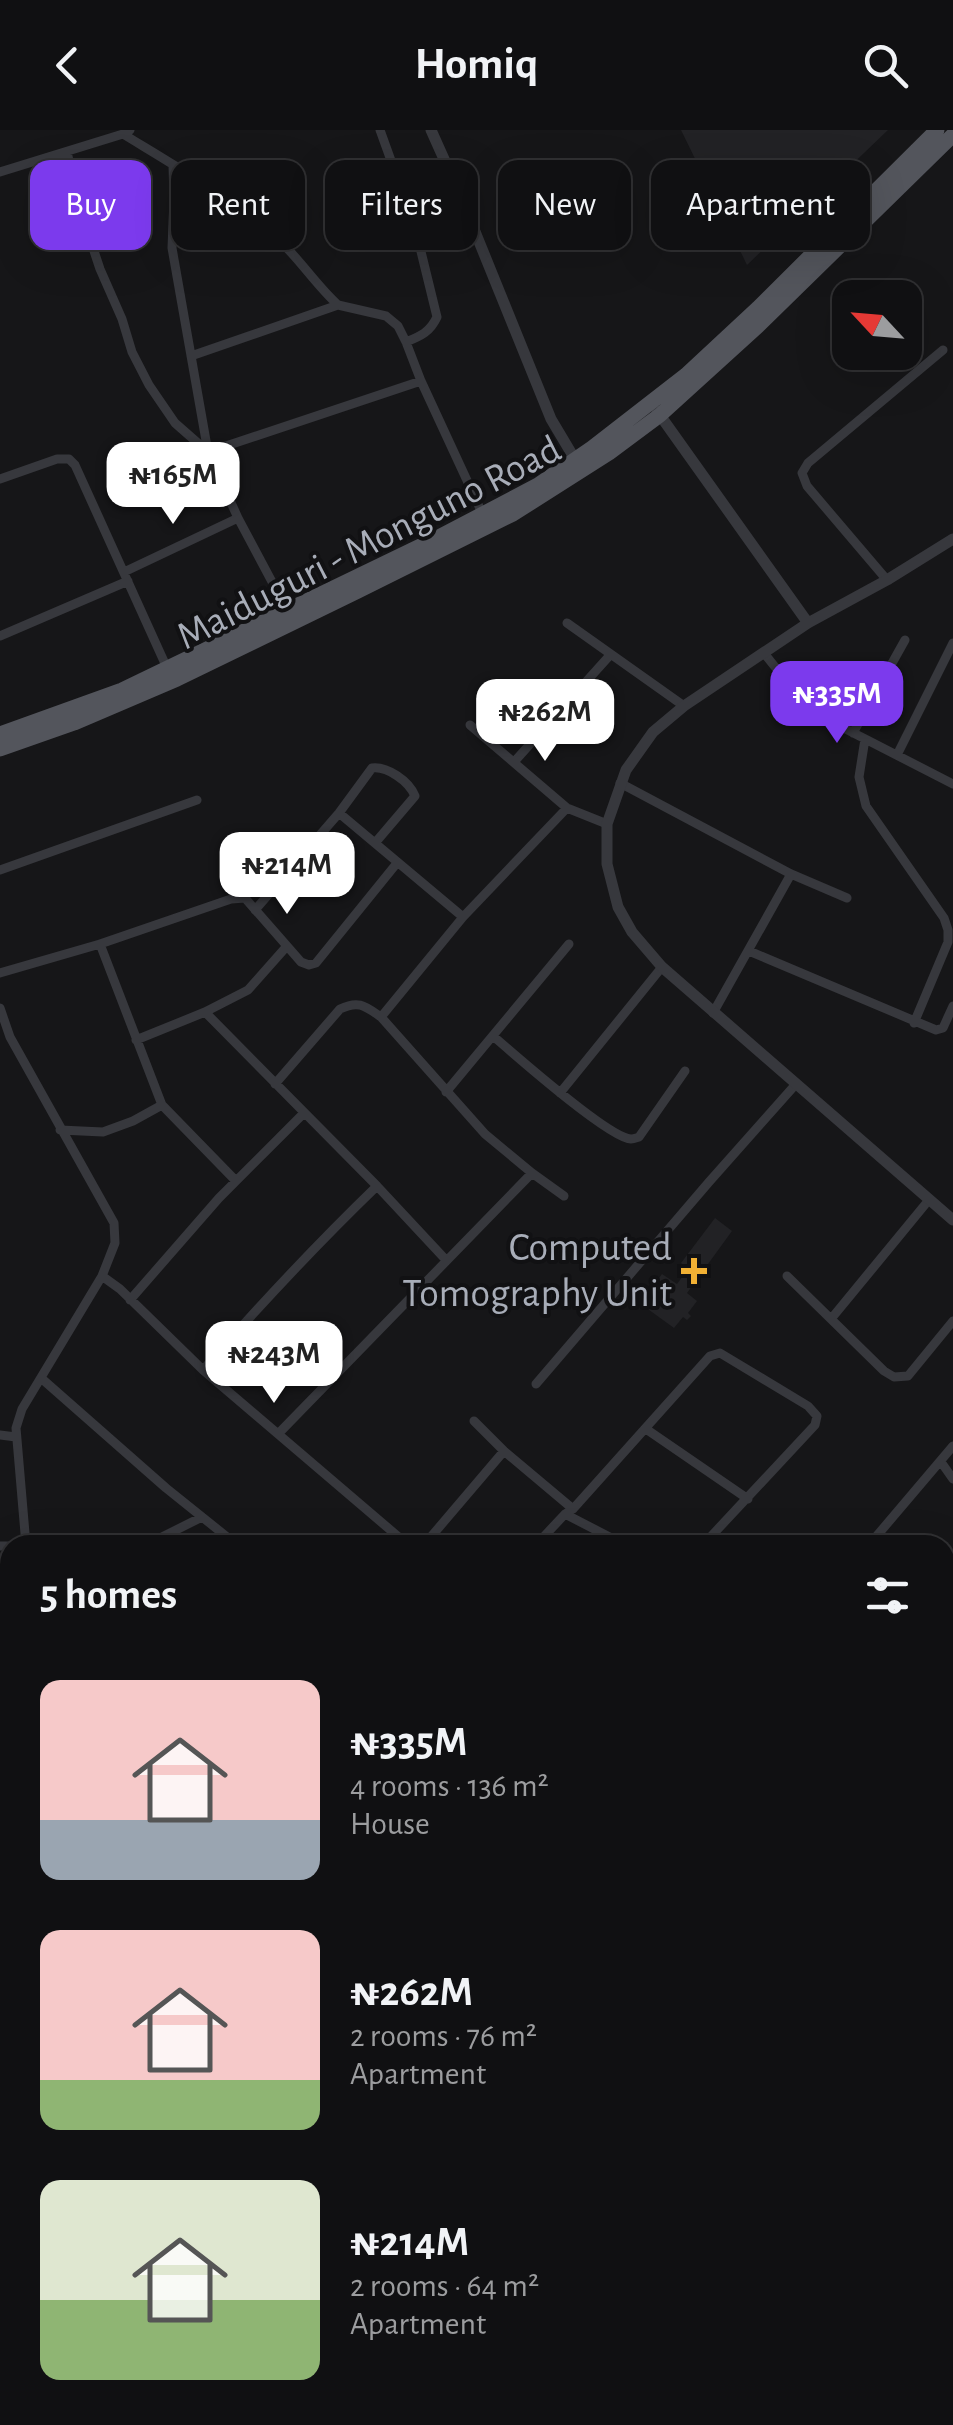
<!DOCTYPE html>
<meta charset="utf-8">
<style>
:root{--surface:#101012;--page:#1e1e20;--text:#f1f3f6;--muted:#9c9d9f;--line:#303032;--accent:#7c3aed}
body{margin:0;font-family:"Alegreya Sans",sans-serif;background:var(--page);color:var(--text);height:100vh;display:flex;flex-direction:column;font-size:38px;white-space:nowrap}
*{box-sizing:border-box;margin:0}
p{font-size:32px;color:var(--muted)}
.icon{flex:none;width:55px;height:55px;fill:none;stroke:currentColor;stroke-width:2;stroke-linecap:round;stroke-linejoin:round}
.map{position:relative;flex:1;overflow:hidden}
.details{position:absolute;left:0px;top:1405px;width:955px;height:890px;display:flex;flex-direction:column;background:var(--surface);border-radius:30px 30px 0 0;box-shadow:0 10px 40px #0002,0 0 0 2px var(--line)}
.details>*{flex:none}
.banner{position:absolute;left:30px;top:30px;width:895px;height:90px;display:flex;gap:20px}
.needle{width:65px;rotate:296deg}
.fabs{position:absolute;left:832px;top:150px;display:grid;gap:20px}
.fabs a{display:grid;place-items:center;width:90px;height:90px;border-radius:20px;background:var(--surface);box-shadow:0 10px 40px #0002,0 0 0 2px var(--line);font-size:50px}
.price{position:absolute;translate:-50% -85px;padding:0 22px;border-radius:20px;background:#fff;color:#222;font-size:32px;line-height:65px;filter:drop-shadow(0 2px 5px #0008)}
.price::after{content:'';position:absolute;left:50%;top:60px;width:30px;height:22px;margin-left:-15px;background:inherit;clip-path:polygon(0 0,100% 0,50% 100%)}
.price.on{background:var(--accent);color:#fff}
ul{padding:0;list-style:none}
li{display:flex;align-items:center;gap:30px;height:250px;padding:0 40px}
li span{display:grid;place-items:center;flex:none;width:280px;height:200px;border-radius:20px;color:#555}
li>.icon{margin-inline-start:auto}
span .icon{width:120px;height:120px;fill:#fffc;stroke-width:1}
li b{font-size:42px}
h2{display:flex;justify-content:space-between;align-items:center;height:120px;padding:0 40px;font-size:42px}
.pill{padding:0 35px;border-radius:20px;background:var(--surface);box-shadow:0 10px 40px #0002,0 0 0 2px var(--line);font-size:35px;line-height:90px}
.pill.on{background:var(--accent);color:#fff}
header{display:flex;justify-content:space-between;align-items:center;height:130px;padding:0 40px;background:var(--surface);font-size:45px;font-weight:600}
.map>svg:first-child{display:block}
.built{fill:#222225}
.lines{fill:none;stroke-linecap:round;stroke-linejoin:round}
.minor{stroke:#37383d;stroke-width:9}
.tertiary{stroke:#37383d;stroke-width:11}
.primary{stroke:#53555c;stroke-width:15}
.poi-dot{fill:#f2b134;stroke:#111113;stroke-width:4}
.labels{text-anchor:middle;dominant-baseline:central;stroke-width:8;stroke-linejoin:round;paint-order:stroke}
.street-label{font-size:40px;fill:#a8adb8;stroke:#111113}
.poi-label{font-size:40px;fill:#a8adb8;stroke:#111113;text-anchor:end}
</style>
<header><svg class="icon" aria-label="back" viewBox="0 0 24 24"><path d="M15 5l-7 7 7 7"/></svg>Homiq<svg class="icon" aria-label="search" viewBox="0 0 24 24"><circle cx="10" cy="10" r="6"/><path d="M15 15l6 6"/></svg></header>
<div class="map">
<svg width="953" height="2295" viewBox="0 0 953 2295">
<rect width="100%" height="100%" fill="#161618"/>
<path class="built" d="M 681,0 L 888,0 L 747,135 Z
M 715,1088 L 732,1101 L 687,1163 L 697,1171 L 688,1183 L 691,1186 L 687,1190 L 683,1187 L 674,1198 L 645,1177 L 648,1173 L 644,1169 L 662,1144 L 677,1154 L 688,1139 L 681,1133 Z"/>
<g class="lines">
<path class="minor" d="M 380,0 L 415,97 L 437,187 C 430,202 421,206 406,212
M 123,4 C 177,37 233,69 280,111 C 301,131 317,156 338,175
M 67,22 L 81,82 L 100,139 L 122,189 L 132,222 L 149,255 L 175,293 L 208,322
M 173,35 L 174,69 L 172,118 L 208,322 L 238,388 L 287,480
M 0,42 L 123,4 L 130,0
M 191,226 L 338,175 L 386,186 L 398,196 L 406,212 L 421,251 L 483,385
M 208,322 L 421,251
M 0,349 L 57,329 L 69,329 L 75,335 L 167,538
M 124,442 L 238,388
M 887,450 L 807,356 L 802,343 L 808,333 L 943,220
M 567,493 L 684,576
M 0,506 L 128,451
M 764,523 L 799,567 L 836,594 L 953,654
M 470,595 L 567,678 L 607,694
M 853,603 L 905,510
M 865,609 L 859,647 L 866,676 L 944,788 L 948,800 L 948,812 L 914,893
M 897,625 L 953,513
M 514,632 L 611,524
M 620,653 L 791,744 L 847,768
M 339,683 L 463,787
M 0,740 L 197,670
M 255,780 L 339,683 L 372,638 C 387,636 409,651 415,666 L 375,713
M 100,814 L 162,975 L 236,1051
M 749,821 L 936,900 L 943,898 L 953,876
M 0,843 L 100,814 L 231,769 L 245,768 L 301,832 L 309,835 L 316,833 L 397,733
M 0,878 L 10,907 L 114,1093 L 115,1113 L 102,1146 L 22,1279 L 16,1298 L 26,1415
M 205,882 L 377,1056 L 446,1130
M 713,883 L 791,744
M 381,887 L 463,787 L 567,678
M 493,906 C 515,925 609,1008 631,1009 C 634,1009 636,1008 639,1007 L 685,941
M 136,910 L 205,882 L 248,860 L 287,816
M 275,954 L 340,879 C 359,870 365,876 381,887 L 485,1004 L 532,1043 L 564,1066
M 446,962 L 569,814
M 560,963 L 662,837
M 60,1000 L 103,1002 L 133,991 L 162,975
M 102,1146 L 120,1159 L 203,1240 L 408,1415
M 787,1146 L 884,1241 L 894,1247 L 908,1246 L 953,1191
M 130,1170 L 219,1068 L 304,983
M 831,1189 L 928,1071
M 203,1240 C 259,1176 316,1115 377,1056
M 41,1248 L 166,1358 L 237,1415
M 536,1254 L 709,1052 L 796,954
M 474,1291 L 504,1321 L 573,1379
M 646,1299 L 748,1369
M 278,1304 L 532,1043
M 0,1305 L 16,1307
M 941,1332 L 953,1349
M 565,1384 L 625,1415
M 146,1415 L 202,1387
M 424,1415 L 504,1321
M 536,1415 L 565,1384 L 573,1379 L 710,1226 L 720,1223 L 808,1276 L 817,1286 L 815,1295 L 703,1415
M 869,1415 L 953,1316
M 0,1416 L 10,1416
M 0,1516 L 10,1516
M 0,1563 L 10,1564
M 0,1780 L 10,1801
M 945,1826 L 953,1823
M 945,1917 L 953,1914
M 945,2023 L 953,2019
M 0,2050 L 10,2046
M 0,2193 L 10,2189
M 945,2207 L 953,2204
M 0,2279 L 10,2274
M 304,2285 L 308,2295
M 659,2285 L 663,2295
M 743,2285 L 748,2295
M 842,2285 L 845,2295
M 207,2295 L 229,2285
M 385,2295 L 405,2285"/>
<path class="tertiary" d="M 431,0 L 461,67 L 551,289 L 576,331
M 657,281 L 808,493
M 953,409 L 887,450 L 808,493 L 684,576 L 653,602 L 626,640 L 607,694 L 607,734 L 618,777 L 632,802 L 662,837 L 953,1090"/>
<path class="primary" d="M 0,604 L 122,560 L 439,407 L 538,355 L 592,318 L 686,245 L 758,178 L 937,0
M 0,619 L 74,593 L 177,549 L 358,461 L 513,384 L 609,323 L 660,285 L 758,196 L 953,5"/>
</g>
<path class="poi-dot" d="M689 1126h10v10h10v10h-10v10h-10v-10h-10v-10h10z"/>
<g class="labels">
<g class="street-label">
<text transform="translate(369 413) rotate(-27)">Maiduguri - Monguno Road</text>
</g>
<g class="poi-label">
<text x="672" y="1118">Computed<tspan x="672" dy="46">Tomography Unit</tspan></text>
</g>
</g>
</svg>
<div class="fabs">
<a><svg class="needle" viewBox="-14 -14 28 28"><path d="M0-13l5 13h-10z" fill="#e53935"/><path d="M0 13l5-13h-10z" fill="#9c9d9f"/></svg></a>
</div>
<b class="price" style="left:173px;top:397px">₦165M</b>
<b class="price on" style="left:837px;top:616px">₦335M</b>
<b class="price" style="left:545px;top:634px">₦262M</b>
<b class="price" style="left:287px;top:787px">₦214M</b>
<b class="price" style="left:274px;top:1276px">₦243M</b>
<div class="banner">
<a class="pill on">Buy</a>
<a class="pill">Rent</a>
<a class="pill">Filters</a>
<a class="pill">New</a>
<a class="pill">Apartment</a>
</div>
<section class="details">
<h2>5 homes<svg class="icon" aria-label="filters" viewBox="0 0 24 24"><path d="M4 7h16M4 17h16"/><circle cx="9" cy="7" r="2"/><circle cx="15" cy="17" r="2"/></svg></h2>
<ul>
<li><span style="background:linear-gradient(#f6c9c9 70%,#9aa5b1 0)"><svg class="icon" aria-label="home" viewBox="0 0 24 24"><path d="M3 11l9-7 9 7M6 9v11h12V9"/></svg></span><div><b>₦335M</b><p>4 rooms · 136 m²</p><p>House</p></div></li>
<li><span style="background:linear-gradient(#f6c9c9 75%,#8fb573 0)"><svg class="icon" aria-label="home" viewBox="0 0 24 24"><path d="M3 11l9-7 9 7M6 9v11h12V9"/></svg></span><div><b>₦262M</b><p>2 rooms · 76 m²</p><p>Apartment</p></div></li>
<li><span style="background:linear-gradient(#dfe7d0 60%,#8fb573 0)"><svg class="icon" aria-label="home" viewBox="0 0 24 24"><path d="M3 11l9-7 9 7M6 9v11h12V9"/></svg></span><div><b>₦214M</b><p>2 rooms · 64 m²</p><p>Apartment</p></div></li>
</ul>
</section>
</div>
